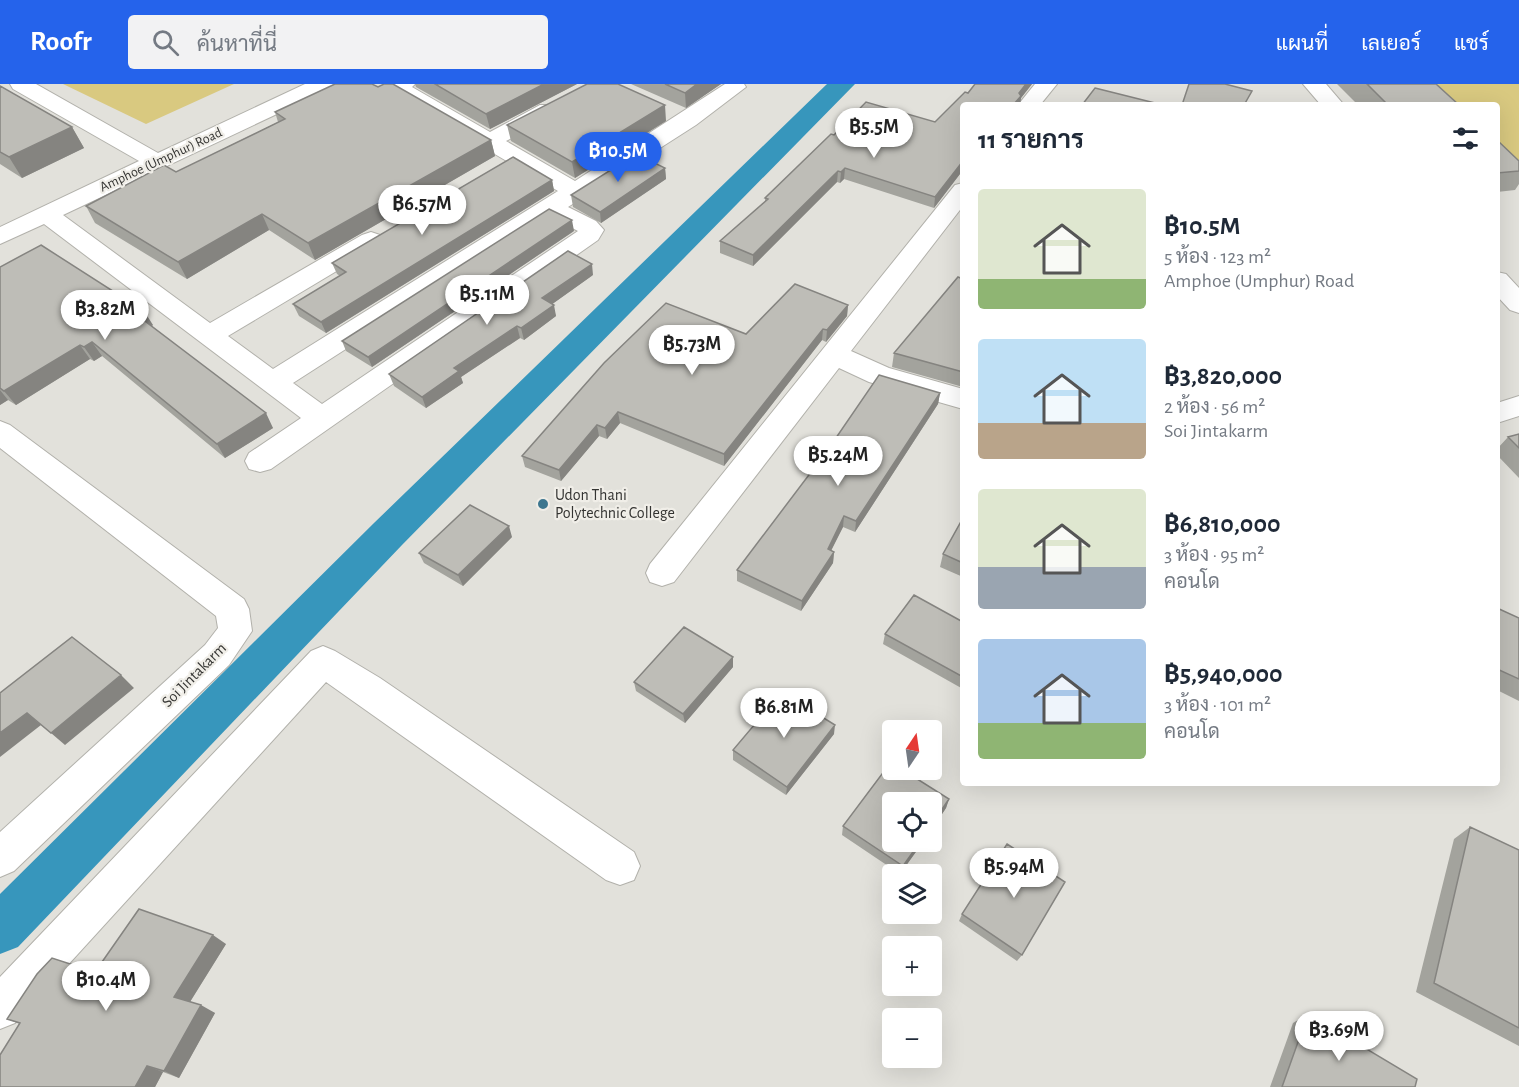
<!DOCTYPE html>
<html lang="th">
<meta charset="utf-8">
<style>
:root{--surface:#fff;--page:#f2f2f3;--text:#1f2937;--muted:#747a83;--accent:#2563eb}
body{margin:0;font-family:"Alegreya Sans",Sarabun,sans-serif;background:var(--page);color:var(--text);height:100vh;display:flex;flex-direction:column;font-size:22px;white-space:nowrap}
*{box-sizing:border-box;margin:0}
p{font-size:20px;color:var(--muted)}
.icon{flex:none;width:33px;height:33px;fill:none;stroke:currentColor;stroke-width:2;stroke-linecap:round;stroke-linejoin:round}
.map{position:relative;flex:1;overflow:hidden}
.sheet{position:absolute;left:960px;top:18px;width:540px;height:684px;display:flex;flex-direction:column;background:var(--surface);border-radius:6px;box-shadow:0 6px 24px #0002}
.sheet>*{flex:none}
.needle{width:39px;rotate:13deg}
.fabs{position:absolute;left:882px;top:636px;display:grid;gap:12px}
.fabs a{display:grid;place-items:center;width:60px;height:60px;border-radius:6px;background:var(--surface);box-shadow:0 6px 24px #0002;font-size:30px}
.price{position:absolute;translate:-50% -51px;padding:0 14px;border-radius:21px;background:#fff;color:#222;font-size:20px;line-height:39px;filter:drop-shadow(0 2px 3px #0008)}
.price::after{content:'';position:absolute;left:50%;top:36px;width:18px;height:14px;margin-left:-9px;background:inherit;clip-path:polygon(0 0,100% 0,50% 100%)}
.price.current{background:var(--accent);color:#fff}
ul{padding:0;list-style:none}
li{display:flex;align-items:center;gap:18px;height:150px;padding:0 18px}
li span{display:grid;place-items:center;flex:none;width:168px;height:120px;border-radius:6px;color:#555}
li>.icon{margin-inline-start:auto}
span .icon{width:72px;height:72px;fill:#fffc;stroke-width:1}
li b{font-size:26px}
h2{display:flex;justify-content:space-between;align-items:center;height:72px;padding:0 18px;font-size:26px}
header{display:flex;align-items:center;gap:36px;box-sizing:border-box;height:84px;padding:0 30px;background:var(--accent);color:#fff}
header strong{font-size:28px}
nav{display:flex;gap:33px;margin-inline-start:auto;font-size:21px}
.search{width:420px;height:54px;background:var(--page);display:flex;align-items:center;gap:15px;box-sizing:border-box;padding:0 21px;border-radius:6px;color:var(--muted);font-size:22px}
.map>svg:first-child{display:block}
.green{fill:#d9c980}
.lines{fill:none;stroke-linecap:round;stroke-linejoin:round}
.canal{fill:#3796bc;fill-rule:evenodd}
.minor-casing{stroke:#b2b1ab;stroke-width:2}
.minor{fill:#fff;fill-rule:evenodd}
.wall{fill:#a3a39d}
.shaded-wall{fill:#858480}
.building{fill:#bebdb7;stroke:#858480;stroke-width:1.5}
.poi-dot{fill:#3d768f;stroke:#f0eee8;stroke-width:2}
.labels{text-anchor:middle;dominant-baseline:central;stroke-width:4.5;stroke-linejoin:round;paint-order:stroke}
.far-street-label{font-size:14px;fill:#343432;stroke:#f0eee8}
.poi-label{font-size:16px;fill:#343432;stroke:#f0eee8;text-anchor:start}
.street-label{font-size:16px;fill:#343432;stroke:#f0eee8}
</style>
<header>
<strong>Roofr</strong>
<div class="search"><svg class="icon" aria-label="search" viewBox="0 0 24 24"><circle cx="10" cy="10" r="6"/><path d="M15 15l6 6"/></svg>ค้นหาที่นี่</div>
<nav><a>แผนที่</a><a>เลเยอร์</a><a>แชร์</a></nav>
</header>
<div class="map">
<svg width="1519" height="1003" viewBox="0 0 1519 1003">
<rect width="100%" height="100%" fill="#e2e1db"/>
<path class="green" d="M 63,0 L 234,0 L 146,40 Z
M 1427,0 L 1519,0 L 1519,87 L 1497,66 L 1497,21 L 1450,21 Z"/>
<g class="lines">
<path class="canal" d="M 827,0 L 855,0 L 402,461 L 18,863 L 0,870 L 0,810 L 374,439 Z"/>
<defs>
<path id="minor" d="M 10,0 L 36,0 L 158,69 L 305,0 L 333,0 L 330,5 L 63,131 L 210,239 L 362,151 L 371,148 L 380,151 L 383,156 L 380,161 L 228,252 L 273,285 L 558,107 L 389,8 L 386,3 L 388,0 L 415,0 L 412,3 L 490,48 L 540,21 L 556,21 L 559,26 L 556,31 L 506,57 L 575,97 L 725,0 L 744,0 L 746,3 L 696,41 L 568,123 L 596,137 L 604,146 L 598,156 L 271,385 L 260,388 L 249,385 L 245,377 L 249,369 L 301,334 L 44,140 L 0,160 L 0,143 L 139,77 L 13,5 ZM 551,133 L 578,147 L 322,320 L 293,299 Z
M 1035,0 L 1057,0 L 1040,21 L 1018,21 Z
M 1303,0 L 1326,0 L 1344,21 L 1321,21 Z
M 963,99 L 963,122 L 851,267 L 889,284 L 963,305 L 963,325 L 869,298 L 839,284 L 674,498 L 662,502 L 650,498 L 646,489 L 650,480 L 955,101 Z
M 1497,188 L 1506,190 L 1519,204 L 1519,229 L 1510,226 L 1497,212 Z
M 1519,312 L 1519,332 L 1497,339 L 1497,319 Z
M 0,337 L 10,341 L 244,515 L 249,525 L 252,547 L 229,581 L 14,787 L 0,793 L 0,748 L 205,561 L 218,544 L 216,532 L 0,364 Z
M 323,562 L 335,567 L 380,594 L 634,768 L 640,782 L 634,796 L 620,801 L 606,796 L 326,598 L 15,939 L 0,945 L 0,893 L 311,567 Z"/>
</defs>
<use href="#minor" class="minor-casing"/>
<use href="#minor" class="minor"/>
</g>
<path class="wall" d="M 415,0 L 577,0 L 490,45 L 416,3 Z
M 631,0 L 721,0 L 686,24 Z
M 975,0 L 1032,0 L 1021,14 L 1020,21 L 963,21 L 963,86 L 934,124 L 844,95 L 840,99 L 837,98 L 753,182 L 720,169 L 720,157 L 765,118 L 765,114 L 834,51 L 935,38 L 968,9 Z
M 1337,0 L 1436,0 L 1459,21 L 1358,21 Z
M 0,2 L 72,43 L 84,64 L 22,94 L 0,80 Z
M 275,28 L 491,56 L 495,72 L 315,176 L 269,146 L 187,195 L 95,139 L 86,122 L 176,88 L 278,38 Z
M 666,37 L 575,94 L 511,57 L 507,41 Z
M 1497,56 L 1519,77 L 1519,100 L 1515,106 L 1497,108 Z
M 665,84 L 666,95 L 601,139 L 573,123 L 571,111 Z
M 552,96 L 554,107 L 326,249 L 299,232 L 293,220 L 340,192 L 337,190 L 332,179 Z
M 574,147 L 372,283 L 346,267 L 342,257 Z
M 0,183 L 153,241 L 152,242 L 273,344 L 225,374 L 102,272 L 94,277 L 90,275 L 16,321 L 8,316 L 0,321 Z
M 593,191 L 552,220 L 556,232 L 524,256 L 520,254 L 461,293 L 463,299 L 426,324 L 394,302 L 389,290 Z
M 963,195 L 963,303 L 892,283 L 894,269 Z
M 848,221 L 847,232 L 826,258 L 822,256 L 724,382 L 620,339 L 607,355 L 599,352 L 561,397 L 525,383 L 522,372 L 746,250 Z
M 940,309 L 938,320 L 855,448 L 843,443 L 831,466 L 834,468 L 833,479 L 801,527 L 737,497 L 737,486 Z
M 1519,350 L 1519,394 L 1497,371 L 1497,365 L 1508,353 Z
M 963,434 L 963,493 L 940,483 L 943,470 Z
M 512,453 L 463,502 L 424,479 L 419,469 Z
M 1497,524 L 1519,534 L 1519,617 L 1497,606 Z
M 963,538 L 963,605 L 883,560 L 885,550 Z
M 733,573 L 733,583 L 685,639 L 636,607 L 634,598 Z
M 834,650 L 786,711 L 733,676 L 733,666 Z
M 891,678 L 892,679 L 892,686 L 903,686 L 949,715 L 946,724 L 932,745 L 932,718 L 892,718 L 892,758 L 923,758 L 900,790 L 842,751 L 843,742 Z
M 1470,743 L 1519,766 L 1519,962 L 1416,908 L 1454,755 Z
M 962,830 L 1022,871 L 1017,877 L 959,837 Z
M 226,860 L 190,918 L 215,929 L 179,994 L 163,988 L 155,1003 L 0,1003 L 20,940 L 7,935 L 95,888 Z
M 1308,930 L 1415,1003 L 1270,1003 L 1293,939 Z"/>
<path class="shaded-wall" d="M 544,0 L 577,0 L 490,45 L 486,30 Z
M 697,0 L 721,0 L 686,24 L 685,9 Z
M 1026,0 L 1032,0 L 1021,14 L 1020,21 L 1013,21 L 1019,9 Z
M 665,21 L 666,37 L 575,94 L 572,78 Z
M 72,43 L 84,64 L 22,94 L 9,73 Z
M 491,56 L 495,72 L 315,176 L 308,159 Z
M 963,77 L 963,86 L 934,124 L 935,113 Z
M 665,84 L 666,95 L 601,139 L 600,128 Z
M 845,84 L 844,95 L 840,99 L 841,88 Z
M 838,87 L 837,98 L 753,182 L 753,171 Z
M 552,96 L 554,107 L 326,249 L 321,238 Z
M 262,130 L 269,146 L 187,195 L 178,178 Z
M 572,136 L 574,147 L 372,283 L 368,273 Z
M 592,180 L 593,191 L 544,226 L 542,214 Z
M 554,221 L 556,232 L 524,256 L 521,244 Z
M 848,221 L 847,232 L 826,258 L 827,246 Z
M 144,227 L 153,241 L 146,245 L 137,231 Z
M 517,242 L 520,254 L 461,293 L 463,299 L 426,324 L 422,313 L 454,284 Z
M 823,245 L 822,256 L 724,382 L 724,370 Z
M 92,258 L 102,272 L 94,277 L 84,263 Z
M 80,261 L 90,275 L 16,321 L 4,307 Z
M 0,306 L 8,316 L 0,321 Z
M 940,309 L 938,320 L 855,448 L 856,437 Z
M 618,328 L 620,339 L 607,355 L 605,344 Z
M 266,329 L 273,344 L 225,374 L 217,360 Z
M 597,341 L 599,352 L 561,397 L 559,386 Z
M 844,432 L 843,443 L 827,475 L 828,465 Z
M 509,442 L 512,453 L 463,502 L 458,491 Z
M 834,468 L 833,479 L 801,527 L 802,517 Z
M 733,573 L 733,583 L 685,639 L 683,630 Z
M 121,591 L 134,604 L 65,661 L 51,649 Z
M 27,629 L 41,641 L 0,673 L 0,649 Z
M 835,641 L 834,650 L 786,711 L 787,703 Z
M 949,715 L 946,724 L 932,745 L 932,740 Z
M 920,758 L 923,758 L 900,790 L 903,782 Z
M 213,851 L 226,860 L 188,921 L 174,913 Z
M 201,921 L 215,929 L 179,994 L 164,987 Z
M 147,982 L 163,988 L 155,1003 L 135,1003 Z"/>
<path class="building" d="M 335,0 L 372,0 L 378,3 L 384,0 L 393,0 L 491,56 L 308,159 L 262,130 L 178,178 L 86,122 L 164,81 L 176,88 L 285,35 L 275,28 Z
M 435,0 L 544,0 L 486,30 Z
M 587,0 L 618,0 L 665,21 L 572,78 L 507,41 Z
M 665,0 L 697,0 L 685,9 Z
M 975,0 L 1026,0 L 1019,9 L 1021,12 L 1013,21 L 963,21 L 963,77 L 935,113 L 845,84 L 841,88 L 838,87 L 753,171 L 720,157 L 768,115 L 765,114 L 831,50 L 834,51 L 866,18 L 935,38 L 965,8 L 968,9 Z
M 1189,0 L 1225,0 L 1252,7 L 1244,21 L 1182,21 Z
M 1367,0 L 1436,0 L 1459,21 L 1388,21 Z
M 0,2 L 72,43 L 9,73 L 0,68 Z
M 1095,4 L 1163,21 L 1082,21 Z
M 1497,56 L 1519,77 L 1519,87 L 1497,89 Z
M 636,70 L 665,84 L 600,128 L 571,111 Z
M 513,73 L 552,96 L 321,238 L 293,220 L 346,188 L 332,179 Z
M 549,125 L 572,136 L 368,273 L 342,257 Z
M 41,161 L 144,227 L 137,231 L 266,329 L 217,360 L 92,258 L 84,263 L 80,261 L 4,307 L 0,304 L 0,183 Z
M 568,167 L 592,180 L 542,214 L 554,221 L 521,244 L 517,242 L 454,284 L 459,287 L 422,313 L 389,290 Z
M 958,193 L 963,195 L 963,288 L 894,269 Z
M 795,200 L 848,221 L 827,246 L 823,245 L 724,370 L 618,328 L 605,344 L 597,341 L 559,386 L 522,372 L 604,279 L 666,219 L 746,250 Z
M 879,291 L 940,309 L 856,437 L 844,432 L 828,465 L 834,468 L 802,517 L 737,486 L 827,367 Z
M 1519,350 L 1519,364 L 1508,353 Z
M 470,421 L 509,442 L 458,491 L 419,469 Z
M 963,434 L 963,479 L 943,470 Z
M 914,511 L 963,538 L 963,593 L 885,550 Z
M 1497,524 L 1519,534 L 1519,595 L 1497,585 Z
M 684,543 L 733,573 L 683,630 L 634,598 Z
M 72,553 L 121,591 L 51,649 L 27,629 L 0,649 L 0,609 Z
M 782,608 L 835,641 L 787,703 L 733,666 Z
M 891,678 L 892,679 L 892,686 L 903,686 L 949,715 L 932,740 L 932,718 L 892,718 L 892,758 L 920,758 L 903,782 L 843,742 Z
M 1470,743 L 1519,766 L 1519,944 L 1434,899 Z
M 1007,760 L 1065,798 L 1022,871 L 962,830 Z
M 139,825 L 213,851 L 174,913 L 201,921 L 164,987 L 147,982 L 135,1003 L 0,1003 L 0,971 L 20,939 L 7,935 L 37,890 L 52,874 L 95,888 Z
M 1308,930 L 1417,995 L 1415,1003 L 1282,1003 Z"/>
<circle class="poi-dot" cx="543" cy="420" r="6"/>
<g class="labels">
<g class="far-street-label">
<text transform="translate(161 76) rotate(-25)">Amphoe (Umphur) Road</text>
</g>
<g class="poi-label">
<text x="555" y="411">Udon Thani<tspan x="555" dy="18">Polytechnic College</tspan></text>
</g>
<g class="street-label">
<text transform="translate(194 591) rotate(-45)">Soi Jintakarm</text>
</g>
</g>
</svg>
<div class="fabs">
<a><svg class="needle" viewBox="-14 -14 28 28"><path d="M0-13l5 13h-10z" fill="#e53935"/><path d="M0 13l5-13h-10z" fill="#747a83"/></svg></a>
<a><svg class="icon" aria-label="locate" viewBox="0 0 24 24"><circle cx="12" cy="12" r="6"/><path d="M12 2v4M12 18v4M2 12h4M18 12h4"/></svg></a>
<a><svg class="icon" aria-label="layers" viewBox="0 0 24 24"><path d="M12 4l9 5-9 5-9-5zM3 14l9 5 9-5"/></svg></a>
<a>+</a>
<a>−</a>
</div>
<b class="price" style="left:874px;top:75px">฿5.5M</b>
<b class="price current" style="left:618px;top:99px">฿10.5M</b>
<b class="price" style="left:422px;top:152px">฿6.57M</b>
<b class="price" style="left:487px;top:242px">฿5.11M</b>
<b class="price" style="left:105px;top:257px">฿3.82M</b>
<b class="price" style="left:692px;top:292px">฿5.73M</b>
<b class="price" style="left:838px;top:403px">฿5.24M</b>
<b class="price" style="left:784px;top:655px">฿6.81M</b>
<b class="price" style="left:1014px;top:815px">฿5.94M</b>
<b class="price" style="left:106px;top:928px">฿10.4M</b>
<b class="price" style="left:1339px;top:978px">฿3.69M</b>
<section class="sheet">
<h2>11 รายการ<svg class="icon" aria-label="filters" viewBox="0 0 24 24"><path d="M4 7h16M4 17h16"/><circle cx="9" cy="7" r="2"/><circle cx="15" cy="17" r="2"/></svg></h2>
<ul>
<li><span style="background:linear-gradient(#dfe7d0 75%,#8fb573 0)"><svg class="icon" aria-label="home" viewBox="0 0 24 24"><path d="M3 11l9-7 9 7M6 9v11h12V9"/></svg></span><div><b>฿10.5M</b><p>5 ห้อง · 123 m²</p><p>Amphoe (Umphur) Road</p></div></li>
<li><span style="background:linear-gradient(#bfe0f5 70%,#b9a48a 0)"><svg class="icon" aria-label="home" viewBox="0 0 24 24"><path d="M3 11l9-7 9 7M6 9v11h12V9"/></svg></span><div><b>฿3,820,000</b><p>2 ห้อง · 56 m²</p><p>Soi Jintakarm</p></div></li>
<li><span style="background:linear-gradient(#dfe7d0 65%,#9aa5b1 0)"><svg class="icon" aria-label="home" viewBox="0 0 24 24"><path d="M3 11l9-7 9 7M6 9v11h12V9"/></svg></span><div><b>฿6,810,000</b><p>3 ห้อง · 95 m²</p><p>คอนโด</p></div></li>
<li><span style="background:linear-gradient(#a9c7e8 70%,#8fb573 0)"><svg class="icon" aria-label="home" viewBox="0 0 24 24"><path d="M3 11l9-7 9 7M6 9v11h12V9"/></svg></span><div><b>฿5,940,000</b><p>3 ห้อง · 101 m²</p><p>คอนโด</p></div></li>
</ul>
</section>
</div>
